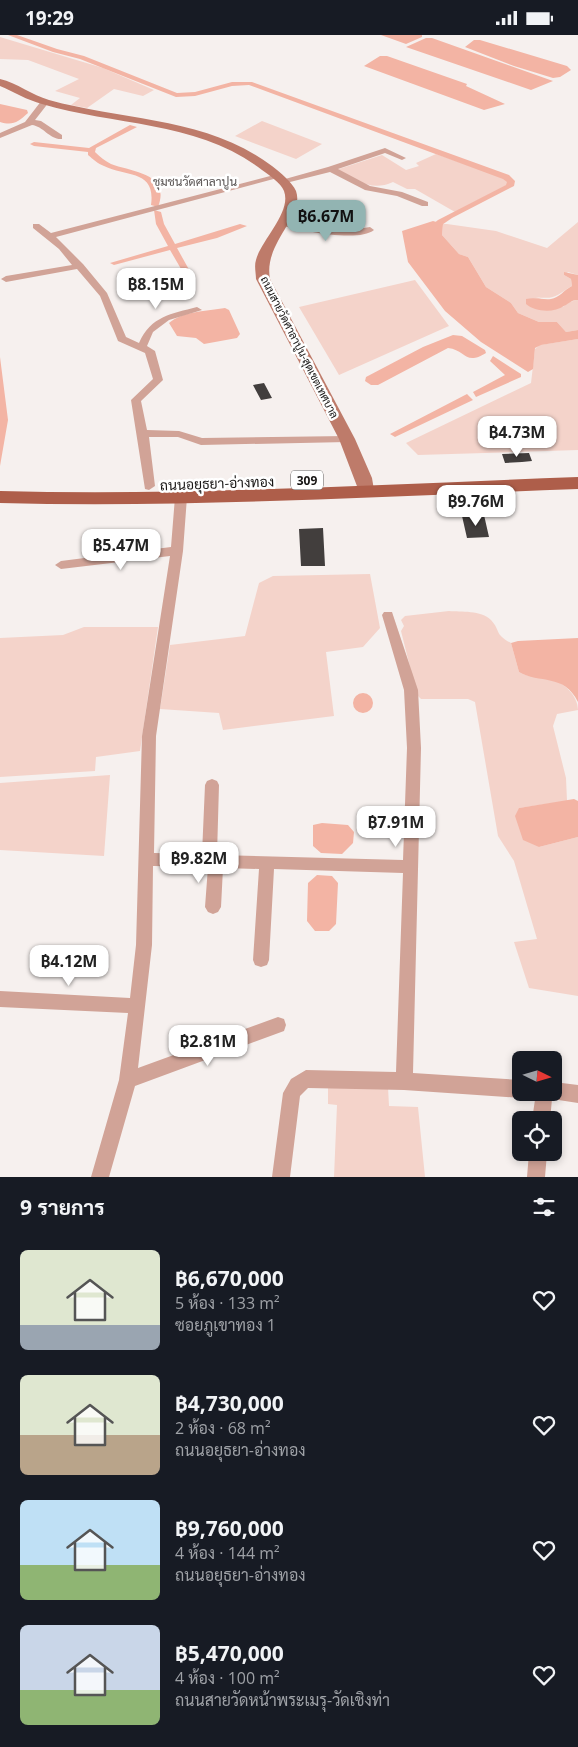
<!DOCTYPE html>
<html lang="th">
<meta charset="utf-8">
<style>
:root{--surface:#171b24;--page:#20242c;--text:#f1f3f6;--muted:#9ea1a6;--accent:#92b4b2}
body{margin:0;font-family:"Open Sans",Sarabun,sans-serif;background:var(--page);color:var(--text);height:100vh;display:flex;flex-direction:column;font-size:19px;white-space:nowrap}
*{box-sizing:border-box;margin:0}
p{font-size:16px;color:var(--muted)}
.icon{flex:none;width:28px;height:28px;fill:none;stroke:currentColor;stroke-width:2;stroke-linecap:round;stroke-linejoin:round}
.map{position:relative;height:1142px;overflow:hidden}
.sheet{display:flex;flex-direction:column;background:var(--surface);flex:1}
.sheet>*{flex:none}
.needle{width:32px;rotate:95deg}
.fabs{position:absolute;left:512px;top:1016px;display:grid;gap:10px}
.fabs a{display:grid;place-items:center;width:50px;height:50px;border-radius:8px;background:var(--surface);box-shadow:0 2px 8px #0003;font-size:25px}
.price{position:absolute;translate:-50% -42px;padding:0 11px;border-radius:10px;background:#fff;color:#222;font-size:16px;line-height:32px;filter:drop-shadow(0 1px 2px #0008)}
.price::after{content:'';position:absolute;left:50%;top:30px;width:15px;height:11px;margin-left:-8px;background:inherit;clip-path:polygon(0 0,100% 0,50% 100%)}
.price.on{background:var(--accent);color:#111}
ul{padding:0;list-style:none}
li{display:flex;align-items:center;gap:15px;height:125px;padding:0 20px}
li span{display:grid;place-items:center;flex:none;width:140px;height:100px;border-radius:8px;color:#555}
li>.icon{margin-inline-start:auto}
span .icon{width:60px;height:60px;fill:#fffc;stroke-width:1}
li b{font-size:21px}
h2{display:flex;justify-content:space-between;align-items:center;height:60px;padding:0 20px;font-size:21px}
.status{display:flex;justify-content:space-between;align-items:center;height:35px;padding:0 25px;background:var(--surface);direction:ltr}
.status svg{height:14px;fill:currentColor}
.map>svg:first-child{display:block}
.green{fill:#f4d3ca}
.water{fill:#f3b4a4}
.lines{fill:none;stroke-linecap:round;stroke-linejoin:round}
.canal{fill:#f3b4a4;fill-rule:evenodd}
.building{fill:#423e3d}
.street{fill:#d1a397;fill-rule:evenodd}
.secondary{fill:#be7b6a;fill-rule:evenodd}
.primary{fill:#ae5e4a;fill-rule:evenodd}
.labels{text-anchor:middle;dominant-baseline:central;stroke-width:5;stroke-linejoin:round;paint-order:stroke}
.far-street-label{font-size:11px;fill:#161413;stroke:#fff}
.far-neighbourhood-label{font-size:12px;fill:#565150;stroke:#fff}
.shield{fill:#fff;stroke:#5c5a5a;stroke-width:1}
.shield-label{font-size:12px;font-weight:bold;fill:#161413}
.street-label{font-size:14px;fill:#161413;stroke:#fff}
</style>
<div class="status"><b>19:29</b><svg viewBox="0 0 49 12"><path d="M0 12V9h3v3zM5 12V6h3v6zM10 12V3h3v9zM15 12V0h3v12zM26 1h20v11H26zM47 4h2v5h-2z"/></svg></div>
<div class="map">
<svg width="578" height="1142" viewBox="0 0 578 1142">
<rect width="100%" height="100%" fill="#f6f0ee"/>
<path class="green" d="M 0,2 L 103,33 L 154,55 L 143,61 L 114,54 L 87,73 L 71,70 L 80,63 L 55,56 L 79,44 L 28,25 L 0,24 Z
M 262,86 L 322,109 L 296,124 L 235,101 Z
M 436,119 L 504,143 L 507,146 L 507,150 L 455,177 L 415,154 L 407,154 L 393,147 C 371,157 357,145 336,135 L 382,120 L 406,135 L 419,131 L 416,128 Z
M 314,166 L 336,169 L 347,178 L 345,181 L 337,182 L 317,178 L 301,181 L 297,177 L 303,168 Z
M 578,187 L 578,240 L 568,237 L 564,240 L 571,244 L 572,251 C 556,260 556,265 536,262 L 563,272 L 569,267 L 578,265 L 578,295 L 566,297 L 557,287 L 539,287 L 518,278 L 511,268 L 486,252 L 468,222 L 459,219 L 442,200 L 443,189 L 447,189 L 496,196 L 547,213 Z
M 415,245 L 449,291 L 339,340 L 299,272 Z
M 578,304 L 578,415 L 418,420 L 406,408 L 531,348 L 535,314 L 540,310 Z
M 370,539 L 380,593 L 363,612 L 326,617 L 334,681 L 223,695 L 219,678 L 160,674 L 170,610 L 245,601 L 259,548 L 273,541 Z
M 449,576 C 461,577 481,575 491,585 C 501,596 494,599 511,608 L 519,637 C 529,643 540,641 550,644 C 564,647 578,661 578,675 L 557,679 L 553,691 L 566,743 L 567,766 L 519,773 L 539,812 L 578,802 L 578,961 L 529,953 L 514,907 L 537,904 L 514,826 L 498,801 L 475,667 L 468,664 L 421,664 L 417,660 L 401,596 L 404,591 L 401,585 L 405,581 Z
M 84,592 L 158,592 L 140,716 L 96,722 L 95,736 L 0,742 L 0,603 L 63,600 Z
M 110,740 L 104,821 L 0,815 L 0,748 Z
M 328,1050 L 388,1052 L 389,1071 L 418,1072 L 425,1142 L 334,1142 L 337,1070 L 328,1069 Z"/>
<path class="water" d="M 381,0 L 422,0 L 422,2 L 406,9 Z
M 426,3 L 432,3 L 553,46 L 531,55 L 406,12 Z
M 474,5 L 480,5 L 567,31 L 571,35 L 560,42 L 553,43 L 514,31 L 465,12 Z
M 380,21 L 387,21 L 467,49 L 466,51 L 505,69 L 484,75 L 364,31 Z
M 0,69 L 27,75 L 28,78 C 18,87 13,91 0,87 Z
M 433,186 L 443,189 L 442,200 L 459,219 L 468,222 L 486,252 L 511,268 L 518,278 L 539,287 L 557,287 L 566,297 L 578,295 L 578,304 L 541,310 L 535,313 L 533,334 L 528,337 L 481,307 L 445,276 L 408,227 L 402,196 Z
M 564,237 L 578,240 L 578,265 C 571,265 570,268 564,271 C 554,278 535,277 526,269 L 526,264 C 535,262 543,265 551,264 C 559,263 564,255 572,251 L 571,244 L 564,240 Z
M 225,273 L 229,275 L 240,299 L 237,303 L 204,309 L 196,303 L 177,301 L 169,288 C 183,276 207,276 225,273 Z
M 453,300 L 462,301 L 485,315 L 486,318 C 465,331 466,315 448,313 L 378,350 L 371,350 L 365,346 L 366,342 L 423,312 Z
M 493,321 L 521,339 L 521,342 L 476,362 L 473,357 L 505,340 L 490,326 Z
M 0,322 L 8,385 L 0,431 Z
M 467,359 L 473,365 L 395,402 L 390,399 Z
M 578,603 L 578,667 C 564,638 539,649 519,637 L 511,608 L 518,606 Z
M353 668a10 10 0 1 1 20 0a10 10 0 1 1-20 0Z
M 574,764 L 578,766 L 578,802 L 539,812 L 523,805 L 515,781 L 519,773 Z
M 322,788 L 348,790 L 354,797 L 353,808 L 342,819 L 321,818 L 313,811 L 313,790 Z
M 317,840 L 332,841 L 338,848 L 336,889 L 329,896 L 315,896 L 307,886 L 308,848 Z"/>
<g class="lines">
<path class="canal" d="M 8,0 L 17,0 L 57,14 L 84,21 L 177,58 L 195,57 L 232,47 L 252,47 L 509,140 L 515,146 L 514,151 L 452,183 L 436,194 L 435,203 L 429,203 L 428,193 L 438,185 L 506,150 L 507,147 L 503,144 L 249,50 L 232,51 L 195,61 L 176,62 L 80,24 L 53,17 Z
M 130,90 L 137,92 L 96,113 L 95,117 C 100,122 105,126 111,129 C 132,137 171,138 158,172 L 151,170 C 156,135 127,142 104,131 C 98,129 93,124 88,120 L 88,117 L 34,111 L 30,109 L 34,107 L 89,113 Z
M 154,175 L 161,177 L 164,189 L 175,209 L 240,189 L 247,191 L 217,203 L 177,213 L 192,240 L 178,251 L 174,248 L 184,239 L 170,215 L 114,230 L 110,228 L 168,211 L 156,189 Z"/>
</g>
<path class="building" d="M 264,348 L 272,363 L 261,365 L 253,350 Z
M 529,418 L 532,426 L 522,427 L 505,428 L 502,419 Z
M 484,480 L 489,502 L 467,503 L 462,481 Z
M 323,493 L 325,531 L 301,531 L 299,494 Z"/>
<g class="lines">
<path class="street" d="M 42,65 L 49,67 L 35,85 L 41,86 L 62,100 L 62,104 C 50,105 43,91 32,90 L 0,103 L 0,98 L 25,87 Z
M 385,113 L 406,123 L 402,125 L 385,118 L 338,134 L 370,151 L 402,157 L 428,167 L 428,171 L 422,171 L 397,161 L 365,155 L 330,137 L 282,149 L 278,146 L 328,132 Z
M 274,140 L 281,142 L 56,202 L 83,229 L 107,258 L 126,302 L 139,308 C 151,281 171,279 197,272 L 202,275 L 169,285 L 153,297 L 147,311 L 155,316 L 163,345 L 141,366 L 147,395 L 179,396 L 202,403 L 347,401 L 352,404 L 347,407 L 201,410 L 178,402 L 149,402 L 155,451 L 149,455 L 145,454 L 131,365 L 153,344 L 145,318 L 118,306 L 100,261 L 77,234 L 6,247 L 1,244 L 6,241 L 72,230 L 59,214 L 33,193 L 33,189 L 39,189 L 51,198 Z
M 282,185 L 345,196 L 370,192 L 374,195 C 358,208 300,195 279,190 L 279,186 Z
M 181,458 L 187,462 L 183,516 L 156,701 L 154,818 L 202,819 L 205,750 L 207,746 L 212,744 L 217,746 L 219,750 L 217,820 L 403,825 L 407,713 L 404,655 L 382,580 L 384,577 L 392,577 L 418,655 L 421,713 L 413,1038 L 521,1045 L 521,1058 L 528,1058 L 527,1060 L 521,1063 L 404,1055 L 308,1053 L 300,1061 L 290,1142 L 272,1142 L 283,1058 L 291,1044 L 306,1035 L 396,1037 L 403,838 L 274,834 L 269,925 L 267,930 L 261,932 L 255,930 L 253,925 L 259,834 L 223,833 L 221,872 L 218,877 L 213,879 L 208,877 L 205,872 L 208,832 L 153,831 L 152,910 L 138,1033 L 278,982 L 284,984 L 286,990 L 284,996 L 135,1051 L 109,1142 L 91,1142 L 119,1045 L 128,978 L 0,972 L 0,956 L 130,963 L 136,910 L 142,701 L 170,521 L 61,534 L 55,530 L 61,526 L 171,512 L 175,462 Z
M 554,1047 L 578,1050 L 578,1068 L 552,1064 L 550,1085 L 532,1085 L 536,1058 L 554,1058 Z
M 529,1118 L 547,1118 L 545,1142 L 527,1142 Z"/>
<path class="secondary" d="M 0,44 C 17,48 32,60 49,65 C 125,86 207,82 272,131 C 280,137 292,147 296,156 C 305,181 263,208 270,244 L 355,404 L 372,443 L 374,455 L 372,459 L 360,459 L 339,404 L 256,244 C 256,238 254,231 256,225 C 261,205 292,177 284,156 C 281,148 269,140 262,135 C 199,86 116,91 42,69 C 27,65 14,57 0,51 Z"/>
<path class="primary" d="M 578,442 L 578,454 C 386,461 192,473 0,468 L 0,456 C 192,461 386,449 578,442 Z"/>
</g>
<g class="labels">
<g class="far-street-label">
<text transform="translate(300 312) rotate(63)">ถนนสายวัดศาลาปูน-สุดเขตเทศบาล</text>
</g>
<g class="far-neighbourhood-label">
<text x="195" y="146">ชุมชนวัดศาลาปูน</text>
</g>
<rect class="shield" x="291" y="435.5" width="32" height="19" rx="4"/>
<g class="shield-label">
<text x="307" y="445">309</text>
</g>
<g class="street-label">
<text transform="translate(217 448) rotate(-2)">ถนนอยุธยา-อ่างทอง</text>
</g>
</g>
</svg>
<div class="fabs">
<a><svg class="needle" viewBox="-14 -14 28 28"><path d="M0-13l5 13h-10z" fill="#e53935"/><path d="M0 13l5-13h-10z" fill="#9ea1a6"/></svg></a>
<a><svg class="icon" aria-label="locate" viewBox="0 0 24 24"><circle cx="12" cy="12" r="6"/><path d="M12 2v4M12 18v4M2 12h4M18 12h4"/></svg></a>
</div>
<b class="price on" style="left:326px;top:207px">฿6.67M</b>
<b class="price" style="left:156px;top:275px">฿8.15M</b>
<b class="price" style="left:517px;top:423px">฿4.73M</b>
<b class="price" style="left:476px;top:492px">฿9.76M</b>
<b class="price" style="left:121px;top:536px">฿5.47M</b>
<b class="price" style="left:396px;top:813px">฿7.91M</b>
<b class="price" style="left:199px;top:849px">฿9.82M</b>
<b class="price" style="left:69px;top:952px">฿4.12M</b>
<b class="price" style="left:208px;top:1032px">฿2.81M</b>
</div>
<section class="sheet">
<h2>9 รายการ<svg class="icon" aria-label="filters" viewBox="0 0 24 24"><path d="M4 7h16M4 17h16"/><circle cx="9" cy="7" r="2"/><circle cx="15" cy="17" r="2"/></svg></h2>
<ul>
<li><span style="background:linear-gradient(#dfe7d0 75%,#9aa5b1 0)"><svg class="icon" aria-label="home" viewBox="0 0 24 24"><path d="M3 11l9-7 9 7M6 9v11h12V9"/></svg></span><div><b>฿6,670,000</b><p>5 ห้อง · 133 m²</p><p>ซอยภูเขาทอง 1</p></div><svg class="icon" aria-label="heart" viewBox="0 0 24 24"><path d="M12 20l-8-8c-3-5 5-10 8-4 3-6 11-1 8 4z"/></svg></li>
<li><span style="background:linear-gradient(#dfe7d0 60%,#b9a48a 0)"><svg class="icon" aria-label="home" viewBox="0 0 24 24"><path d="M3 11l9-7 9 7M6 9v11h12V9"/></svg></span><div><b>฿4,730,000</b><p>2 ห้อง · 68 m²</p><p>ถนนอยุธยา-อ่างทอง</p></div><svg class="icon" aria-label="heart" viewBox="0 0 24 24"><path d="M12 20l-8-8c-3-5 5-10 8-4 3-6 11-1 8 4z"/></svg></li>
<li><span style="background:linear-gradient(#bfe0f5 65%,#8fb573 0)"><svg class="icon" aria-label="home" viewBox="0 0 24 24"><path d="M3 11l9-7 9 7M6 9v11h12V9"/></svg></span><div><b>฿9,760,000</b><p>4 ห้อง · 144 m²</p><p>ถนนอยุธยา-อ่างทอง</p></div><svg class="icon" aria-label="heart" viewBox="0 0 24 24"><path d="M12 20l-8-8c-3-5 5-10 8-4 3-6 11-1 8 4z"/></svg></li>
<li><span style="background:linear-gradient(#c9d6e8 65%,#8fb573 0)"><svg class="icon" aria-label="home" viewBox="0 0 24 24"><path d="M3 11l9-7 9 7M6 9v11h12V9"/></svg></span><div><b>฿5,470,000</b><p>4 ห้อง · 100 m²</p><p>ถนนสายวัดหน้าพระเมรุ-วัดเชิงท่า</p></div><svg class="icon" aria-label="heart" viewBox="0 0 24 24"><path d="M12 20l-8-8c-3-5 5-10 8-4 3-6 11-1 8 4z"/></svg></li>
</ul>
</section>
